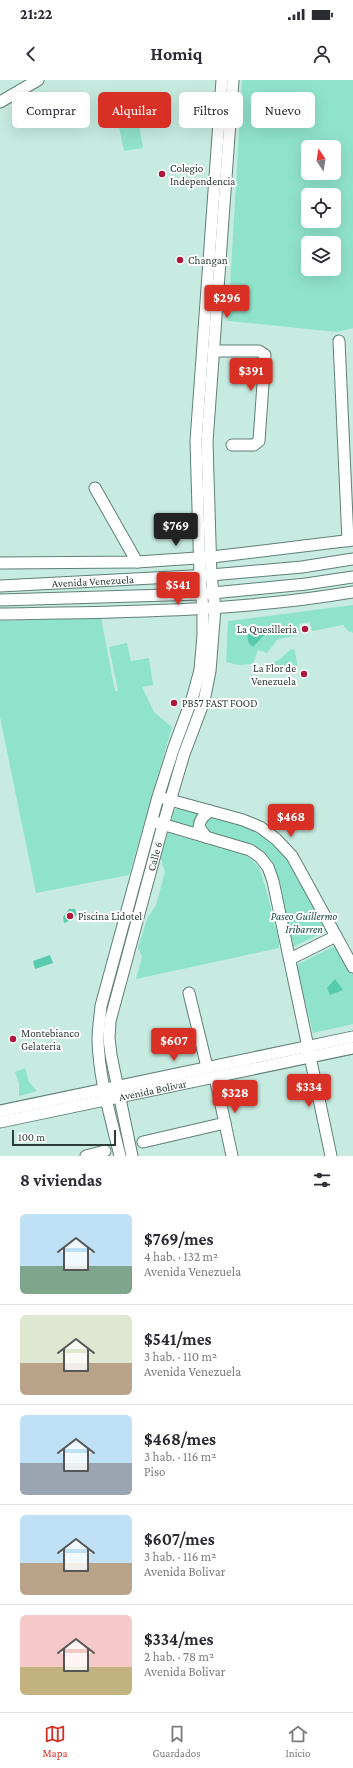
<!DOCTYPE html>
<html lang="es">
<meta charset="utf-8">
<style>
:root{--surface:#fff;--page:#f2f2f3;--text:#2b2b33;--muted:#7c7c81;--line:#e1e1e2;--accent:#d93025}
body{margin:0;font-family:"Crimson Pro",serif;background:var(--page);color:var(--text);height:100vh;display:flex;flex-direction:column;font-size:15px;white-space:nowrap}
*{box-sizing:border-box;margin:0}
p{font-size:13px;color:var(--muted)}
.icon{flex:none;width:22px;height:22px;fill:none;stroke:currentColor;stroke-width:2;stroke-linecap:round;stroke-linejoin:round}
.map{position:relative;height:1076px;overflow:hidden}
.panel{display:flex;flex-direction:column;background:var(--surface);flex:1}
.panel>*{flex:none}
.guide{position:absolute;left:12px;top:12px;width:329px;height:36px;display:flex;gap:8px}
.needle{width:26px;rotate:348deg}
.buttons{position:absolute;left:301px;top:60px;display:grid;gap:8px}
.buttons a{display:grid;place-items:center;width:40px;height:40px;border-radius:6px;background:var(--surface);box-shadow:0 4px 16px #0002;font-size:20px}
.scale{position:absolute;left:12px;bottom:10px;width:104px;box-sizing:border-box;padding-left:4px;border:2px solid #2e3c38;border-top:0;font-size:11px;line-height:14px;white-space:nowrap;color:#2e3c38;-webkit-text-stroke:3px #fff;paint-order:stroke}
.price{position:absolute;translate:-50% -34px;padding:0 9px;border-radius:4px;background:var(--accent);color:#fff;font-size:13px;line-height:26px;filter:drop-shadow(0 1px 2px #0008)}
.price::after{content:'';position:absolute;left:50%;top:24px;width:12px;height:9px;margin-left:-6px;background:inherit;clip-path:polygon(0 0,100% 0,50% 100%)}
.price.active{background:#222;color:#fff}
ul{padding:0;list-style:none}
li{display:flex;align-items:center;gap:12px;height:100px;padding:0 20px}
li+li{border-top:1px solid var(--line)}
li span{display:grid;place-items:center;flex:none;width:112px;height:80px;border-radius:6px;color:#555}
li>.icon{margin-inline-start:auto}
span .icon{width:48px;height:48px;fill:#fffc;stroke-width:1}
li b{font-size:17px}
h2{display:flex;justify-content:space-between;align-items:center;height:48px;padding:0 20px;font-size:17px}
.pill{padding:0 14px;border-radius:6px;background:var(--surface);box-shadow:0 4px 16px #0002;font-size:14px;line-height:36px}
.pill.active{background:var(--accent);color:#fff}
.status{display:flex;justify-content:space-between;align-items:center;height:28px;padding:0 20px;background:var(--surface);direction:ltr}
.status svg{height:11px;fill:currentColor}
header{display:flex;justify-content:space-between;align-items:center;height:52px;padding:0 20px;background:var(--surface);font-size:18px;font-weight:700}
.tabs{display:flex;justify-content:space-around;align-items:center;height:56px;border-top:1px solid var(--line);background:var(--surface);font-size:11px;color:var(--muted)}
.tabs a{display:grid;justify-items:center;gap:2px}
.tabs .active{color:var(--accent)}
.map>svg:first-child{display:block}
.green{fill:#90e3cb;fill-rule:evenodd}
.water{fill:#58cbae}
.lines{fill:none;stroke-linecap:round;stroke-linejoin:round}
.minor-casing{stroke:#5f8076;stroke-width:13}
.minor{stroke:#fff;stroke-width:11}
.poi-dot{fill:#ad183d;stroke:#fff;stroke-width:1.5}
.labels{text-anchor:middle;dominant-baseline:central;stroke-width:4;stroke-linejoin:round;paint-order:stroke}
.poi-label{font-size:11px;fill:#2e3c38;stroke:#fff;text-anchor:start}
.street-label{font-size:11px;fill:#2e3c38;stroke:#fff}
.park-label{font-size:11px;font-style:italic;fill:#1a4b3f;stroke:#fff}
</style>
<div class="status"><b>21:22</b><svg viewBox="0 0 49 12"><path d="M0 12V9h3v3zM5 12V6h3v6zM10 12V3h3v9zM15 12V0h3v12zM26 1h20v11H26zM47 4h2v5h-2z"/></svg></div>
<header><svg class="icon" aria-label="back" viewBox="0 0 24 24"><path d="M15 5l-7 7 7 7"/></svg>Homiq<svg class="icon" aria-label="person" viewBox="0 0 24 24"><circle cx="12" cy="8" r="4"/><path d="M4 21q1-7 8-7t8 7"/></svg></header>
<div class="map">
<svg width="353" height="1076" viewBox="0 0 353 1076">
<rect width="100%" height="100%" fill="#c7ebe0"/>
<path class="green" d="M 242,0 L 353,0 L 353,248 L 337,252 L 228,241 ZM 308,67 L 334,67 L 334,93 L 308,93 ZM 308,115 L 334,115 L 334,141 L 308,141 ZM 308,163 L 334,163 L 334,189 L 308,189 Z
M 137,34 L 143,68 L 124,71 L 117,38 Z
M 353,525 L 353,553 L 348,551 L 343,545 L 312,551 L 310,542 L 299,544 L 300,554 L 277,560 L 267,573 L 258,570 L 253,584 L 238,585 L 226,582 L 228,541 Z
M 101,538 L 115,611 L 118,611 L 109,567 L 127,563 L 131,581 L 149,578 L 153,605 L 142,607 L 154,632 L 172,647 L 129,795 L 36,813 L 0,637 L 0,541 Z
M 291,569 L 295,570 L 298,590 C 288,590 280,593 271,589 L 269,583 L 279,580 Z
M 178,728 L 246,746 L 275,760 L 301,801 L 324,843 L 326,851 L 293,867 L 274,793 L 253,766 L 172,741 L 173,732 Z
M 168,753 L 247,776 L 259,787 L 266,809 L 279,860 L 279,868 L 136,899 L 142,877 L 138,868 L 147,839 L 156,825 L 165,792 L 160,777 Z
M 339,864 L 353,893 L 353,944 L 313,953 L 296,885 Z
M 25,988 L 29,1002 L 37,1011 L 19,1016 L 19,1003 L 15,992 Z"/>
<path class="water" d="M 258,548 L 263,549 L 265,554 L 253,567 C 247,563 246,557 249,551 Z
M 69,829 L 75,829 L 77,834 L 73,839 L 64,843 L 63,837 Z
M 50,875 L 53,883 L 35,889 L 33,881 Z
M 335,899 L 343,910 L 330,915 L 327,908 Z"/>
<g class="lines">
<defs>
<g id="minor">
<path d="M 0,22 L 38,0"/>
<path d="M 339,261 L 348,461"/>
<path d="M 213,271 L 259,271 L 265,275 L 259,361 L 254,365 L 232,365"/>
<path d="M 95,408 L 137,482"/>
<path d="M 0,483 L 137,482 L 212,477 L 353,460"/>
<path id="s1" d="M 0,506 L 211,495 L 302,487 L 353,479"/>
<path d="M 0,520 L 202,514 L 306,504 L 353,497"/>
<path d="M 0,534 C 118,532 236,532 353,512"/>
<path d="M 163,718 L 243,740 L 260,747 L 276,759 L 292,776 L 353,887"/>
<path d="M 155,742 L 250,770 L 260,777 L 268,787 L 273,801 L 331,1076"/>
<path d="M 206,757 L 199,747 C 200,738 204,736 210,731"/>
<path d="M 290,879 L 336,856"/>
<path d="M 189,913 L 207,987"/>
<path d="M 215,997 L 232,1076"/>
<path d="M 0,1031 L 353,957"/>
<path id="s2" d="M 0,1042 L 353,968"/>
<path d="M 143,1062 L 225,1043"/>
<path d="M 86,1076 L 105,1071"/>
<path d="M 120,1076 C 111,1038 99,999 98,960 C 98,949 100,937 101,926 L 158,717 L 174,667 L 193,616 L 200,590 L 203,555 L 203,530 L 200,495 L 196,361 L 222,0"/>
<path id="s3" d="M 132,1076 L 111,975 L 109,958 L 110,941 L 163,745 L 184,674 L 204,621 L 210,591 L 215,528 L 211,495 L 207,362 L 233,0"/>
</g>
</defs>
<use href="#minor" class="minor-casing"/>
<use href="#minor" class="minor"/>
</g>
<g class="poi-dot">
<circle cx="162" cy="94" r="4"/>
<circle cx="180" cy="180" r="4"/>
<circle cx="305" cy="549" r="4"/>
<circle cx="304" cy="594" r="4"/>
<circle cx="174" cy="623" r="4"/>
<circle cx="70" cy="836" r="4"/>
<circle cx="13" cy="959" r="4"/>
</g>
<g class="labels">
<g class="poi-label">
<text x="170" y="88">Colegio<tspan x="170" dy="13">Independencia</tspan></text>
<text x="188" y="180">Changan</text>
<text x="297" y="549" text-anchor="end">La Quesilleria</text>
<text x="296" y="588" text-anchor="end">La Flor de<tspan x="296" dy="13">Venezuela</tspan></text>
<text x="182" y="623">PB57 FAST FOOD</text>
<text x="78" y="836">Piscina Lidotel</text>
<text x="21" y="953">Montebianco<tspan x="21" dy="13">Gelateria</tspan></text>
</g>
<g class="street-label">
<text stroke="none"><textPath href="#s1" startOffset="93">Avenida Venezuela</textPath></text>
<text stroke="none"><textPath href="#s3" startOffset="308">Calle 6</textPath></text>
<text stroke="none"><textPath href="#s2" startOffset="156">Avenida Bolivar</textPath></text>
</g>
<g class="park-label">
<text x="304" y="836">Paseo Guillermo<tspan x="304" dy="13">Iribarren</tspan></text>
</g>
</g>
</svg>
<div class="buttons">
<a><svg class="needle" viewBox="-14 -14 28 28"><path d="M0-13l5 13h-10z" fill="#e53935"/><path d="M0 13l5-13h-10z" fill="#7c7c81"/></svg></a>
<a><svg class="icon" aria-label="locate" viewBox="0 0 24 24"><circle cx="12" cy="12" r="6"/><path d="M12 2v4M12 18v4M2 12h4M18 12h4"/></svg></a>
<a><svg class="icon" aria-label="layers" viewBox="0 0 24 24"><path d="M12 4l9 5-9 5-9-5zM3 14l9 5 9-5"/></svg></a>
</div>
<div class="scale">100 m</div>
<b class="price" style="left:227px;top:239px">$296</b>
<b class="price" style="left:251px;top:312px">$391</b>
<b class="price active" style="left:176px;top:467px">$769</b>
<b class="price" style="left:178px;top:526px">$541</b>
<b class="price" style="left:291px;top:758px">$468</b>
<b class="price" style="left:174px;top:982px">$607</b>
<b class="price" style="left:309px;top:1028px">$334</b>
<b class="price" style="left:235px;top:1034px">$328</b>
<div class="guide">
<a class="pill">Comprar</a>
<a class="pill active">Alquilar</a>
<a class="pill">Filtros</a>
<a class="pill">Nuevo</a>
</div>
</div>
<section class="panel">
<h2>8 viviendas<svg class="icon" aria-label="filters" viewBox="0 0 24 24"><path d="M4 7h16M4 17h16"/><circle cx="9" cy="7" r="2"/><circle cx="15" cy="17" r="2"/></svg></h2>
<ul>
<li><span style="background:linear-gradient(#bfe0f5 65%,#7fa58c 0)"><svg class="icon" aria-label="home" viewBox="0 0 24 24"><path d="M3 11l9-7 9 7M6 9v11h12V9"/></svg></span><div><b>$769/mes</b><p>4 hab. · 132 m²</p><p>Avenida Venezuela</p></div></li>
<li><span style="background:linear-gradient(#dfe7d0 60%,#b9a48a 0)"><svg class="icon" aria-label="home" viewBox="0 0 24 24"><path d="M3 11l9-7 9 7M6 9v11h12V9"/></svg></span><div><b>$541/mes</b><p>3 hab. · 110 m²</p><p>Avenida Venezuela</p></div></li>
<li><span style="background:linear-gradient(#bfe0f5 60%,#9aa5b1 0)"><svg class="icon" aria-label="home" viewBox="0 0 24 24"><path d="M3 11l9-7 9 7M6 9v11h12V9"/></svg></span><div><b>$468/mes</b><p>3 hab. · 116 m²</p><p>Piso</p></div></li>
<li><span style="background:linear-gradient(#bfe0f5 60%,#b9a48a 0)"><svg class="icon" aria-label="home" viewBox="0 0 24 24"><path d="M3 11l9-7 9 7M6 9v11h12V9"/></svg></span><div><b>$607/mes</b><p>3 hab. · 116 m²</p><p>Avenida Bolivar</p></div></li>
<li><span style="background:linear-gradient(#f6c9c9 65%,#c2b280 0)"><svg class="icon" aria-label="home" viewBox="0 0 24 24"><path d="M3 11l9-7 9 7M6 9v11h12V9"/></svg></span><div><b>$334/mes</b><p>2 hab. · 78 m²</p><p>Avenida Bolivar</p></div></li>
</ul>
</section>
<nav class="tabs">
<a class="active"><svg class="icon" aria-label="map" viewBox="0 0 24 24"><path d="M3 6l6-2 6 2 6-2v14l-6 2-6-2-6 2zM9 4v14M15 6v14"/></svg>Mapa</a>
<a><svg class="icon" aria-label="saved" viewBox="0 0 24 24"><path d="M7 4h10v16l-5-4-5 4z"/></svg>Guardados</a>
<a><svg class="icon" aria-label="home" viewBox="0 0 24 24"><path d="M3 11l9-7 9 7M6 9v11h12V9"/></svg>Inicio</a>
</nav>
